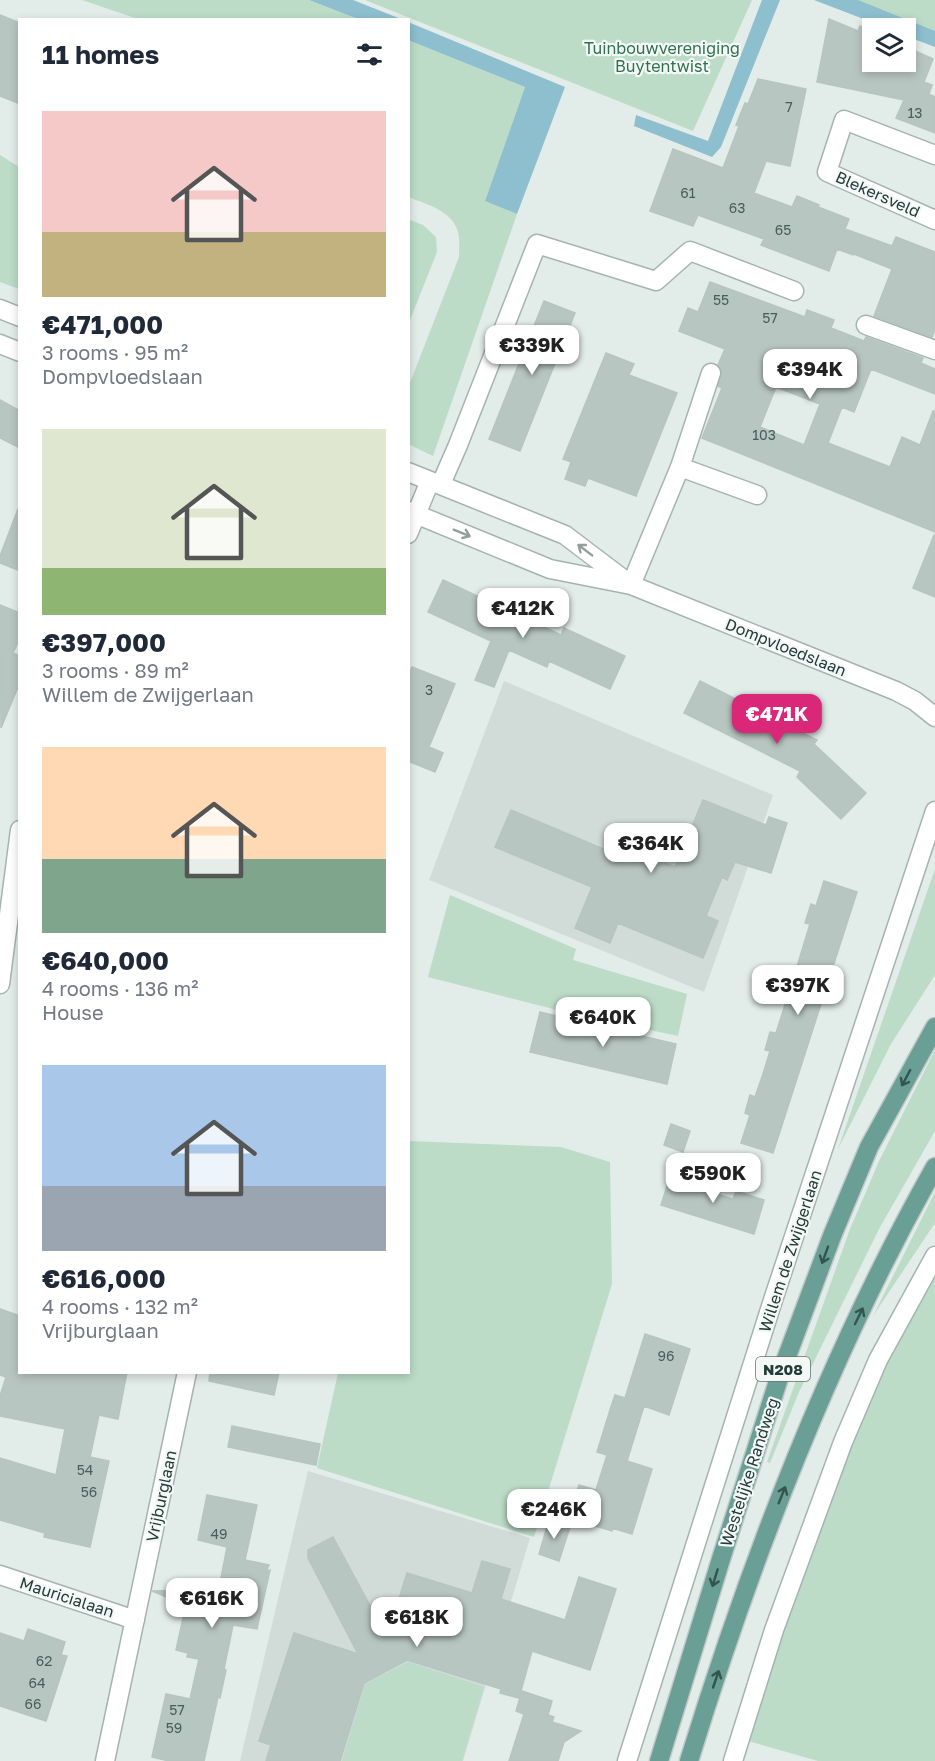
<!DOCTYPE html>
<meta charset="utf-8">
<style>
:root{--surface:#fff;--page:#f6f6f7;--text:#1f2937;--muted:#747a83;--accent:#db2777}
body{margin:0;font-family:"Golos Text",sans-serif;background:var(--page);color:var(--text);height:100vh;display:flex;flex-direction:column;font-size:22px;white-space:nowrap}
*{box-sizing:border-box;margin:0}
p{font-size:20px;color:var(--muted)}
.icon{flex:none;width:33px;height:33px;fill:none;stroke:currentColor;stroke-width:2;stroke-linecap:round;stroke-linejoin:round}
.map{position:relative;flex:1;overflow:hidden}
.drawer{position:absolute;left:18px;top:18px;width:392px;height:1356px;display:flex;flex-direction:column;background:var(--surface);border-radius:0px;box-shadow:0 3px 9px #0003}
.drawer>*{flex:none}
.tools{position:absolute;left:862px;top:18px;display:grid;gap:12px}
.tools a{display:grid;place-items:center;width:54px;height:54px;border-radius:0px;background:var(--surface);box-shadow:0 3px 9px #0003;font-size:30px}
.price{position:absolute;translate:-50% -51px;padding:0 14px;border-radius:12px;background:#fff;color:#222;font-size:20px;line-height:39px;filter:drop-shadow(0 2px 3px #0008)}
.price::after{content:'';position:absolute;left:50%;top:36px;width:18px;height:14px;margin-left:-9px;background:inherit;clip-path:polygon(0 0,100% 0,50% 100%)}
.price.selected{background:var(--accent);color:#fff}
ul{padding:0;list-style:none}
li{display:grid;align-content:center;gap:12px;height:318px;padding:0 24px}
li span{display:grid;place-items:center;height:186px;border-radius:0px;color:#555}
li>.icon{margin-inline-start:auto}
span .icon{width:108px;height:108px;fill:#fffc;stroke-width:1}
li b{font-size:26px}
h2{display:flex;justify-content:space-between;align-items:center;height:72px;padding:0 24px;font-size:26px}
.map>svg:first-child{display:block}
.built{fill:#d1dbd7}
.green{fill:#bcdcc7}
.water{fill:#8dbfce}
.building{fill:#b8c6c1;stroke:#b5c5c0;stroke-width:1.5;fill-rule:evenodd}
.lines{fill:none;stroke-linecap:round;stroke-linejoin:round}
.street-casing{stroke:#a5b4af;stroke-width:21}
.primary-casing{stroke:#c1c8c7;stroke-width:21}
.street{stroke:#fff;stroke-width:18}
.primary{stroke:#699f95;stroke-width:18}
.oneway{stroke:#919e9b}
.oneway2{stroke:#34554e}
.labels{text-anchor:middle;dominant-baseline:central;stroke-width:4.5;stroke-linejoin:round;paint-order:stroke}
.number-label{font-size:14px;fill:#485e5a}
.shield{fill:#f3f8f6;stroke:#617470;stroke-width:1.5}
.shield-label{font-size:15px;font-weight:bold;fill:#233c37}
.park-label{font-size:16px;fill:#2f714e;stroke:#f3f8f6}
.street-label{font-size:16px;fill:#233c37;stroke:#f3f8f6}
</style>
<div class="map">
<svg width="935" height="1761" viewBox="0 0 935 1761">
<rect width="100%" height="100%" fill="#e2ece8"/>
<path class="built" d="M 504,681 L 773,795 L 704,992 L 429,880 Z
M 308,1471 L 530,1538 L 463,1761 L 240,1761 Z"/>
<path class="green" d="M 82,0 L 309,0 L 358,19 L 138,19 Z
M 365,0 L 752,0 L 693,131 Z
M 843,0 L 935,0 L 935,36 Z
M 408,40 L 525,87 L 485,201 L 517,214 L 433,456 L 408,444 L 408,388 L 459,257 C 459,249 460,240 458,232 C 453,211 426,204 408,197 Z
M 0,155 L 19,167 L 19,289 L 0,282 Z
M 408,219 L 423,225 L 436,237 L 437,252 L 408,325 Z
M 935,869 L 935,975 L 891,1044 L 838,1149 Z
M 450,895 L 576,949 L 573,960 L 687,994 L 678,1036 L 561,1011 L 428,977 Z
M 935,1050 L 935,1131 L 879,1229 L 799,1392 L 770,1463 L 767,1462 L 850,1229 L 880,1159 Z
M 408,1141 L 561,1147 L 610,1162 L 612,1284 L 534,1537 L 317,1468 L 338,1373 L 408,1372 Z
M 935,1192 L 935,1223 L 873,1316 Z
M 935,1273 L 935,1761 L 818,1761 L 748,1741 L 815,1530 L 870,1385 Z
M 408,1662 L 484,1687 L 462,1761 L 342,1761 L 365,1684 Z"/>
<path class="water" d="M 309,0 L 353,0 L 401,19 L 358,19 Z
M 762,0 L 780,0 L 721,147 L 712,157 L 634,126 L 636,115 L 708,141 Z
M 814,0 L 858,0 L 935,31 L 935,47 L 906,36 L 906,28 L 887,28 Z
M 408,22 L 565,87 L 517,214 L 485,201 L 525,87 L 408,40 Z"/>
<path class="building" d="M 0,15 L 20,23 L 20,104 L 0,96 Z
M 829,19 L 858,31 L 860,26 L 873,32 L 873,62 L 906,62 L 906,47 L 933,59 L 924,82 L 932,85 L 929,94 L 935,97 L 935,133 L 896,118 L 904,100 L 817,82 Z
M 758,79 L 806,89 L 790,166 L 766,161 L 754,193 L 792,207 L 797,196 L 819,205 L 818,207 L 849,219 L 845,229 L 892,246 L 896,237 L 935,252 L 935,329 L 932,337 L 874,316 L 892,269 L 854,254 L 853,255 L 837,249 L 829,271 L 761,245 L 764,239 L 698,215 L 693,226 L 650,211 L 673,149 L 723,168 L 739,126 L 736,125 L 745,103 L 748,104 Z
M 710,282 L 805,317 L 807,310 L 834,320 L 831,328 L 864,341 L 866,337 L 923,358 L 921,363 L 935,369 L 935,394 L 871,369 L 854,412 L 842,407 L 828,443 L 890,467 L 902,437 L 920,445 L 933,411 L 935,411 L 935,532 L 702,438 L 722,388 L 718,386 L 722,371 L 718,365 L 725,349 L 679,331 L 688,308 L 698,312 ZM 776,387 L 820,404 L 804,445 L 760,427 Z
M 544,301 L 575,313 L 520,451 L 489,439 Z
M 606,353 L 634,364 L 629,375 L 677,393 L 636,496 L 588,478 L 585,486 L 565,479 L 571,462 L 563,459 Z
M 0,400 L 20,411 L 20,448 L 0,438 Z
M 18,509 L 20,509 L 20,571 L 0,563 L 0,556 Z
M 934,535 L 935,536 L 935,597 L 913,588 Z
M 443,580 L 561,635 L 564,628 L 625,656 L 610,689 L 549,661 L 547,667 L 509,650 L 494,687 L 475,680 L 491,641 L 428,612 Z
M 0,605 L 20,613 L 20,638 L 13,653 L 20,656 L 20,682 L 1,728 Z
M 412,667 L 455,684 L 429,747 L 443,753 L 435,772 L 408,761 L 408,678 Z
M 700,681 L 817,740 L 814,744 L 866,793 L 841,819 L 797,777 L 800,771 L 684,713 Z
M 703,800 L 766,825 L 769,817 L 787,823 L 771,873 L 735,862 L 727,880 L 722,877 L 706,916 L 718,921 L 703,958 L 618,923 L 610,943 L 575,928 L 592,887 L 495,847 L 511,810 L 608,851 L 612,842 L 675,867 Z
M 824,881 L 857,892 L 773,1153 L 741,1143 L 750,1115 L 745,1113 L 750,1095 L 755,1097 L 763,1074 L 770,1051 L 765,1050 L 770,1032 L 776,1033 L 783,1011 L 790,988 L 785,987 L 791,968 L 796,970 L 810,924 L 805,923 L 811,904 L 816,906 Z
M 540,1012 L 676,1044 L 667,1084 L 530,1052 Z
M 671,1124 L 690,1131 L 683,1152 L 664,1145 Z
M 672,1171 L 695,1179 L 692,1187 L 733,1199 L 736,1191 L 764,1200 L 754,1234 L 661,1205 Z
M 0,1309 L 20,1316 L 20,1372 L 127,1372 L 118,1419 L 99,1415 L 90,1457 L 109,1461 L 90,1547 L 44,1537 L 45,1533 L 0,1520 L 0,1458 L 56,1475 L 65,1429 L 0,1416 L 0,1396 L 6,1377 L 0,1375 Z
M 645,1334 L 690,1349 L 669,1415 L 644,1406 L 627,1461 L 652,1469 L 632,1534 L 612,1528 L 612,1531 L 569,1518 L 579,1485 L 596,1490 L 607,1455 L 597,1452 L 610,1410 L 615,1395 L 625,1398 Z
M 210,1372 L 279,1372 L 274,1395 L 209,1381 Z
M 232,1426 L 320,1444 L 316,1465 L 228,1447 Z
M 207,1495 L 257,1505 L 245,1560 L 269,1565 L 266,1572 L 270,1570 L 257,1629 L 233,1625 L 224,1669 L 226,1670 L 220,1698 L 218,1697 L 204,1761 L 169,1761 L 152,1757 L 166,1694 L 190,1699 L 199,1659 L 187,1657 L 188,1653 L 176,1650 L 186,1605 L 152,1591 L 189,1590 L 191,1582 L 219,1588 L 227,1547 L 198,1540 Z
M 549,1520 L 570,1527 L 559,1561 L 539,1554 Z
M 333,1537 L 387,1637 L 407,1573 L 472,1593 L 482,1561 L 510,1569 L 501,1599 L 565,1620 L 579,1577 L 616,1589 L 590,1670 L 532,1651 L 519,1698 L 500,1693 L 501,1689 L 407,1660 L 364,1683 L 340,1761 L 266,1761 L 271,1745 L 259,1741 L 294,1633 L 358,1654 L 308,1558 L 308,1550 Z
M 28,1629 L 65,1642 L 61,1655 L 67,1656 L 46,1721 L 0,1706 L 0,1633 L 24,1641 Z
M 522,1691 L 552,1701 L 548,1715 L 554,1717 L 552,1722 L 581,1731 L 564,1742 L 558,1761 L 509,1761 L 524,1714 L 516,1711 Z"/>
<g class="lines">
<defs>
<path id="street" d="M 935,155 L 844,120 L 827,172 L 935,220
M 0,309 L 20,317
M 866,325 L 935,350
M 0,344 L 20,352
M 680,467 L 757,495
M 408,472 L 565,535 L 627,582
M 441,484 L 458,445 L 537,244 L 656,281 L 690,251 L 794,291
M 408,511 L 550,569 L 631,585 L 896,691 L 915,701 L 935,717
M 408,534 L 430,481
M 631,585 L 680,467 L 711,373
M 0,984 L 20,830
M 0,1575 L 135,1620
M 105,1761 L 187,1372
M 627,1761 L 773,1300 L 935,811
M 733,1761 L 774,1630 L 843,1442 L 878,1360 L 935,1256"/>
<path id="primary" d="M 659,1761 L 721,1559 L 780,1375 L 832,1236 L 869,1147 L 935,1027
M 689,1761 C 752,1556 830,1353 935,1167"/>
</defs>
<use href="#street" class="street-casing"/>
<use href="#primary" class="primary-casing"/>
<use href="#street" class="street"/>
<use href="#primary" class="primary"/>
</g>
<defs><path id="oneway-shaft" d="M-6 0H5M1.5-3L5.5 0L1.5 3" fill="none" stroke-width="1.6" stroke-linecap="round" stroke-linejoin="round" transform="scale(1.5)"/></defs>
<g class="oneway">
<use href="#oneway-shaft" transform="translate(462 533) rotate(22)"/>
<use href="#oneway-shaft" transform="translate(585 550) rotate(-143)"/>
</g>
<g class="oneway2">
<use href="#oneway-shaft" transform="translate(906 1078) rotate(118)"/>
<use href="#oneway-shaft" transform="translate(825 1255) rotate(110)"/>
<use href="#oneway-shaft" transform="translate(859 1316) rotate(-64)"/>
<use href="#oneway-shaft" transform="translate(782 1495) rotate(-68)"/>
<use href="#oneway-shaft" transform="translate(715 1578) rotate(107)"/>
<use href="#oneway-shaft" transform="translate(716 1679) rotate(-71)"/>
</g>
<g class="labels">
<g class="number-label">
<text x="789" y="106">7</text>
<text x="915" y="112">13</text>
<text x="688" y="192">61</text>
<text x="737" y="207">63</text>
<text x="783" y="229">65</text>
<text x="721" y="299">55</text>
<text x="770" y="317">57</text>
<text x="764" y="434">103</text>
<text x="429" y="689">3</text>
<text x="666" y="1355">96</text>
<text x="85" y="1469">54</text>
<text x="89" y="1491">56</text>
<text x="219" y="1533">49</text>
<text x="44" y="1660">62</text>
<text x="37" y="1682">64</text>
<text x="33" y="1703">66</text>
<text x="177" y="1709">57</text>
<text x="174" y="1727">59</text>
</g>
<rect class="shield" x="756" y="1357" width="54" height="24" rx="4.5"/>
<g class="shield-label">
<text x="783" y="1369">N208</text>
</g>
<g class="park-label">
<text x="662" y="48">Tuinbouwvereniging<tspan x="662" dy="18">Buytentwist</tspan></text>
</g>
<g class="street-label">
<text transform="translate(878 194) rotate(24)">Blekersveld</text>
<text transform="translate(786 647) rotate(22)">Dompvloedslaan</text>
<text transform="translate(790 1251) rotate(-72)">Willem de Zwijgerlaan</text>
<text transform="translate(749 1472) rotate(-72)">Westelijke Randweg</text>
<text transform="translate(161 1496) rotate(-78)">Vrijburglaan</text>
<text transform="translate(67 1597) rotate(18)">Mauricialaan</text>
</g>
</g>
</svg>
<div class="tools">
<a><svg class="icon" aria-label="layers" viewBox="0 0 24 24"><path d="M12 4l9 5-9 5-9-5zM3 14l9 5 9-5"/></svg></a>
</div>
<b class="price" style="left:532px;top:376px">€339K</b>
<b class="price" style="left:810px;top:400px">€394K</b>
<b class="price" style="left:523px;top:639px">€412K</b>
<b class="price selected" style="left:777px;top:745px">€471K</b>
<b class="price" style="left:651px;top:874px">€364K</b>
<b class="price" style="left:798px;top:1016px">€397K</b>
<b class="price" style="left:603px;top:1048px">€640K</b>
<b class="price" style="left:713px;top:1204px">€590K</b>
<b class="price" style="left:554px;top:1540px">€246K</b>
<b class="price" style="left:212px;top:1629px">€616K</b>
<b class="price" style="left:417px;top:1648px">€618K</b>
<section class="drawer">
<h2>11 homes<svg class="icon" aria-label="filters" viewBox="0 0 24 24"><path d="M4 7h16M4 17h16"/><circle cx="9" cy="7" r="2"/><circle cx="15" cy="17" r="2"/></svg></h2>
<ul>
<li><span style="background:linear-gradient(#f6c9c9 65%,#c2b280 0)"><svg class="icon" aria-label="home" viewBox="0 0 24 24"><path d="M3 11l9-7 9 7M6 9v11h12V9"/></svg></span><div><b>€471,000</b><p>3 rooms · 95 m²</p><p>Dompvloedslaan</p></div></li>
<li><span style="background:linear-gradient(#dfe7d0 75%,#8fb573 0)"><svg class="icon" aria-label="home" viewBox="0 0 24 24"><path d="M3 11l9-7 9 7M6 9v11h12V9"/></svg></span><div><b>€397,000</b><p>3 rooms · 89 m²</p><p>Willem de Zwijgerlaan</p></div></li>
<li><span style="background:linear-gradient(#ffd9b3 60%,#7fa58c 0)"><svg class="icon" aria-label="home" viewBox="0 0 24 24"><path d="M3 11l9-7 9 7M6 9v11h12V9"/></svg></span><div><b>€640,000</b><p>4 rooms · 136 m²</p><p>House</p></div></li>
<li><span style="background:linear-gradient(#a9c7e8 65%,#9aa5b1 0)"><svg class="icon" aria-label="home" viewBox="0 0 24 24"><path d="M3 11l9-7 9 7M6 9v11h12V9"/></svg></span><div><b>€616,000</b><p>4 rooms · 132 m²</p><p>Vrijburglaan</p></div></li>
</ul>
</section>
</div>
